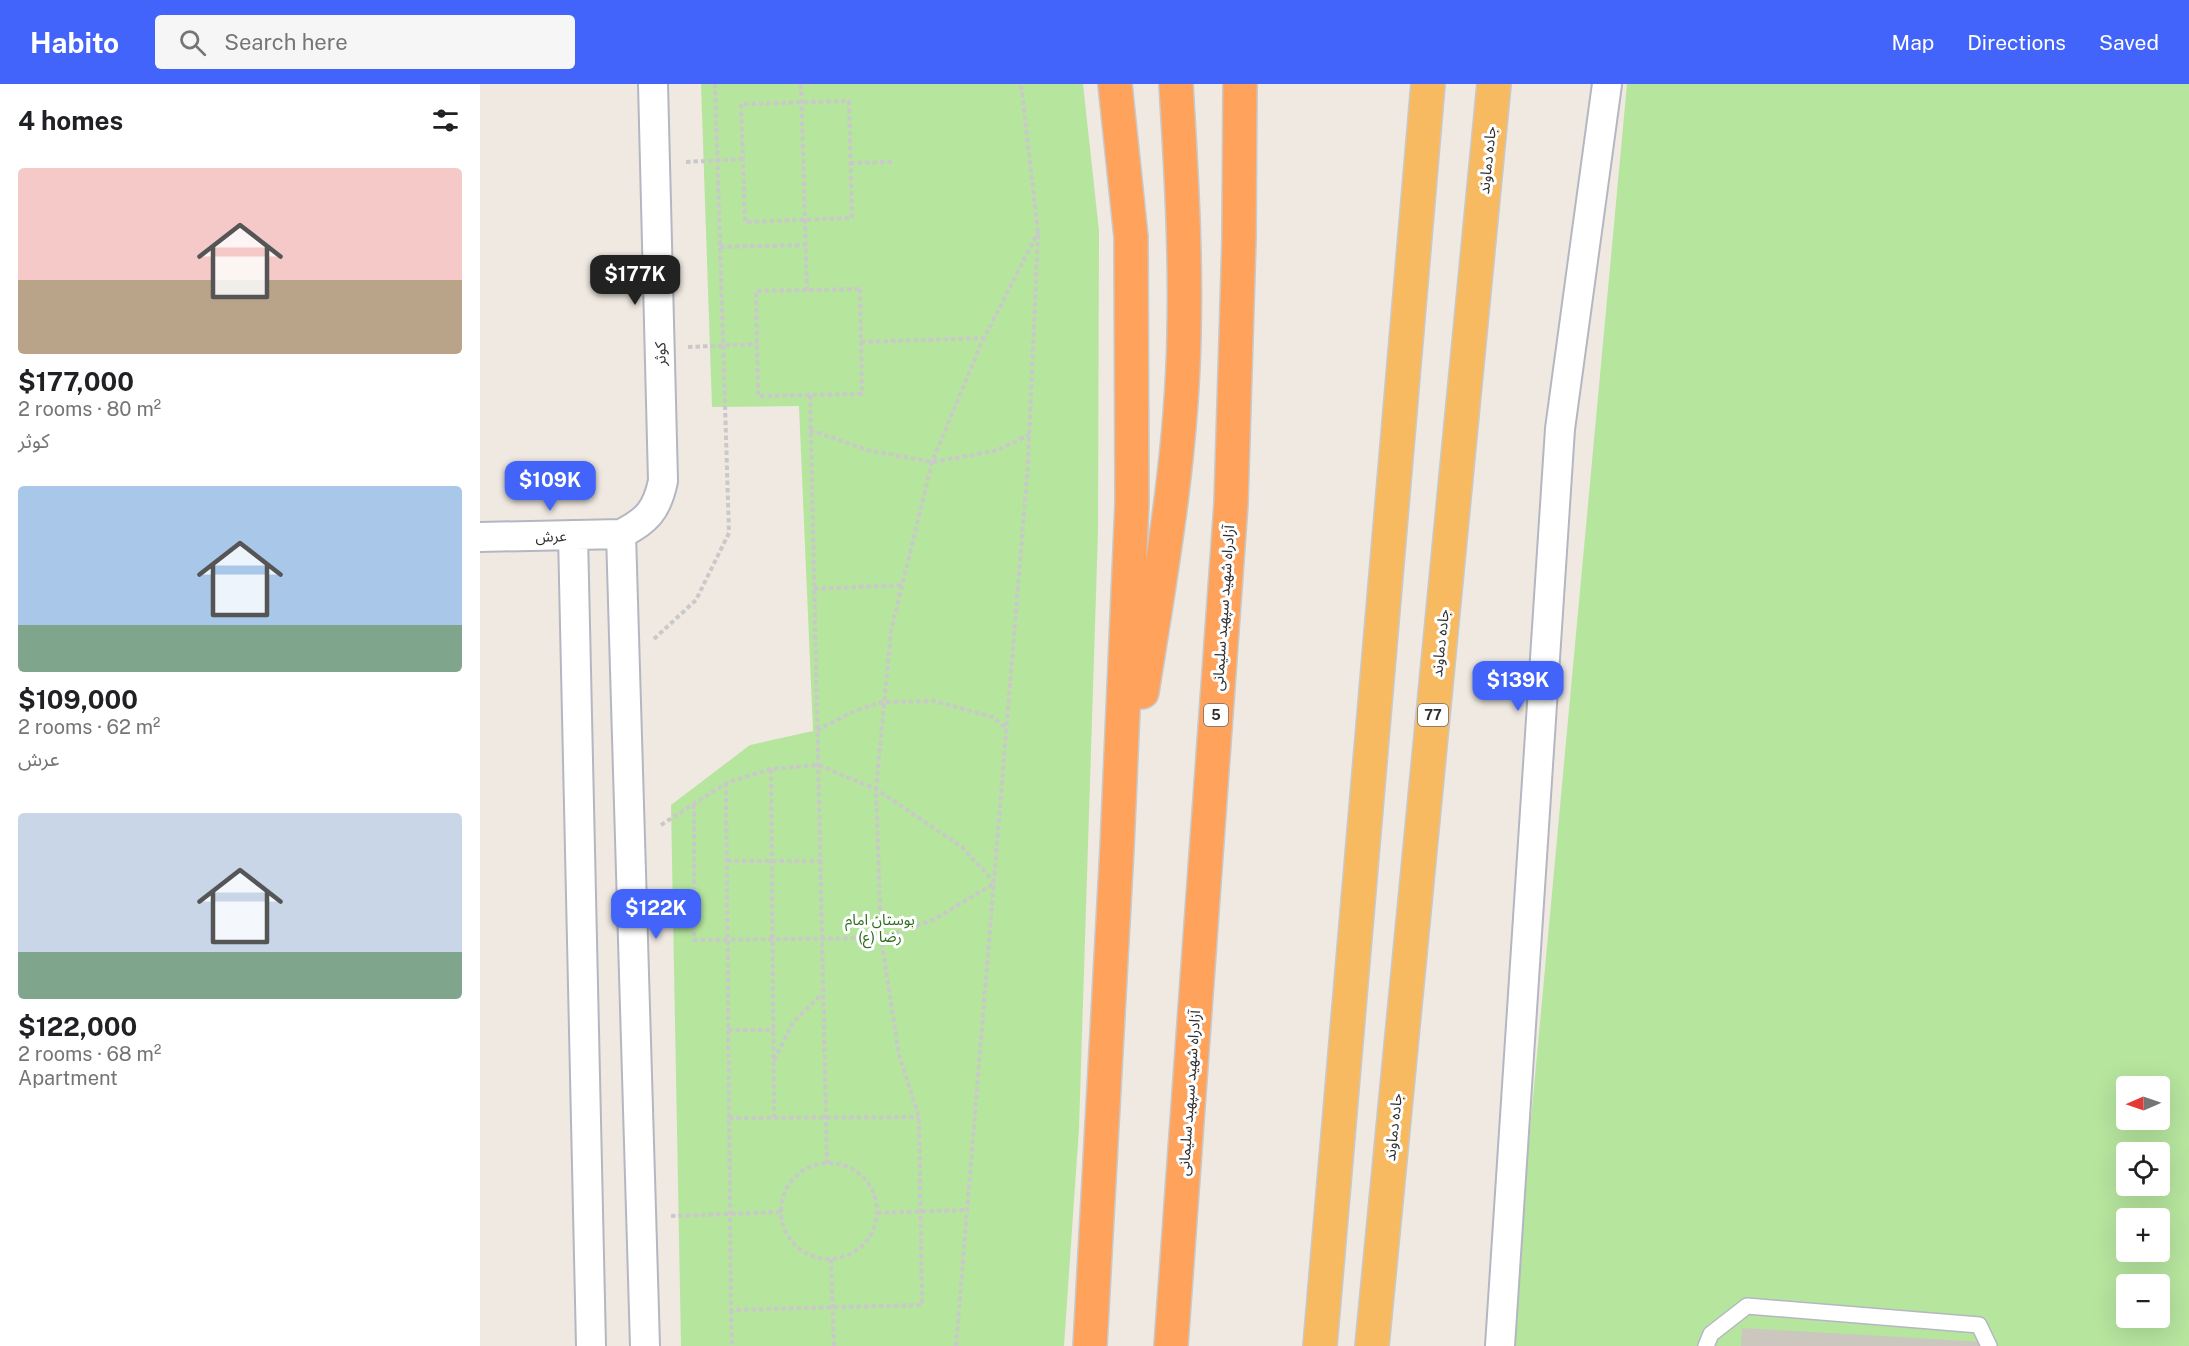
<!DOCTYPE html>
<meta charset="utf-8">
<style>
:root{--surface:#fff;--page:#f6f6f6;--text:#202124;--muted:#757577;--accent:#4264fb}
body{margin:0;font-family:"Public Sans","Noto Sans Arabic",sans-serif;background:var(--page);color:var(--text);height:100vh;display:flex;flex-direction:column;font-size:22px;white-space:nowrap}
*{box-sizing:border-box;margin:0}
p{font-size:20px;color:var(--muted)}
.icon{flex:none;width:33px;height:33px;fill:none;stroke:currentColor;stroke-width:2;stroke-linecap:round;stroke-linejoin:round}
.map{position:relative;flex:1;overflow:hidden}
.side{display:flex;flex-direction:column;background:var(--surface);width:480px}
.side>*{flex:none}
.needle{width:39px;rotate:268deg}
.buttons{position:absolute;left:1636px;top:992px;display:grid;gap:12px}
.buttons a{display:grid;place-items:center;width:54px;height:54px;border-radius:6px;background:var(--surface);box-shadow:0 6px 24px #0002;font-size:30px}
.price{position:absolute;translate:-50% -51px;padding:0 14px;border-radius:12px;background:var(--accent);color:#fff;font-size:20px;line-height:39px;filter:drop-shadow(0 2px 3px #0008)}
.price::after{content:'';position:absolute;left:50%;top:36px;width:18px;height:14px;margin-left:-9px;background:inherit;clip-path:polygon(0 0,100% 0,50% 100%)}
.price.active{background:#222;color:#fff}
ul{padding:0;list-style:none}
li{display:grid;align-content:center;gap:12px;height:318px;padding:0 18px}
li span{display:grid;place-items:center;height:186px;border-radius:6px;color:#555}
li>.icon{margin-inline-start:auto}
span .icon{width:108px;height:108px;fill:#fffc;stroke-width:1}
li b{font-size:26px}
h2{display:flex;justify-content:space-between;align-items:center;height:72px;padding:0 18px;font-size:26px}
header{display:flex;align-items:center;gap:36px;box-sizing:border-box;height:84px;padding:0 30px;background:var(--accent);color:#fff}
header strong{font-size:28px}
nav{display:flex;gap:33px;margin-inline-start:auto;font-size:21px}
.search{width:420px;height:54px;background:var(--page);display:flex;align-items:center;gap:15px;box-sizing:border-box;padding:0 21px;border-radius:6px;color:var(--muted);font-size:22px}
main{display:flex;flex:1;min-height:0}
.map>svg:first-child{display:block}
.green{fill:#b6e59e;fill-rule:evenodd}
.building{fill:#cbc7bf}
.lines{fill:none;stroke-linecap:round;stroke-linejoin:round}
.service-casing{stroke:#b4b7c1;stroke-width:18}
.minor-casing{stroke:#b4b7c1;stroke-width:32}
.trunk-casing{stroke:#c9c9c9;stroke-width:36}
.motorway-casing{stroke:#c9c9c9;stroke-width:36}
.path{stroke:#c9c9c9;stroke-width:4;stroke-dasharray:4.5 3;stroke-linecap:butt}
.service{stroke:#fff;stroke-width:15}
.minor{stroke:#fff;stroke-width:28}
.trunk{stroke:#f8ba60;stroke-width:33}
.motorway{stroke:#ffa35c;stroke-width:33}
.labels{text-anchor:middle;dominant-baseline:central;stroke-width:6;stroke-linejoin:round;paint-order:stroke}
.shield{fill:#fff;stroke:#6d6d6d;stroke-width:1.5}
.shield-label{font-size:14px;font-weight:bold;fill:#2e2e2e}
.street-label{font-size:15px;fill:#2e2e2e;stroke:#fff}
.park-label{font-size:15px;fill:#2c6e1b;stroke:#fff}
</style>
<header>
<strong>Habito</strong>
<div class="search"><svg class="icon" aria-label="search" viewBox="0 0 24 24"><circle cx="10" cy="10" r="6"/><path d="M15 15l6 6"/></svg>Search here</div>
<nav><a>Map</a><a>Directions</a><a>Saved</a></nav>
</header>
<main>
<section class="side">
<h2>4 homes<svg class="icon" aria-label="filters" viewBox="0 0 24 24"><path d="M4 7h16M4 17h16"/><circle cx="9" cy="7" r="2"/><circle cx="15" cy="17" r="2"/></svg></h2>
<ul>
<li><span style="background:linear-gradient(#f6c9c9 60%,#b9a48a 0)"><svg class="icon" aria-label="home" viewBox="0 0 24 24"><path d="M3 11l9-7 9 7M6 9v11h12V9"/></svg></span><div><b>$177,000</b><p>2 rooms · 80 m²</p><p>کوثر</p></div></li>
<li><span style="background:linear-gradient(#a9c7e8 75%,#7fa58c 0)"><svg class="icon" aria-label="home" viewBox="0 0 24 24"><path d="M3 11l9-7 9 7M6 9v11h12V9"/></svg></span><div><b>$109,000</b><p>2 rooms · 62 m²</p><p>عرش</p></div></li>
<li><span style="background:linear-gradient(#c9d6e8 75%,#7fa58c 0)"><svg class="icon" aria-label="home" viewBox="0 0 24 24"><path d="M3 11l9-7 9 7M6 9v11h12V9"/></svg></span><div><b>$122,000</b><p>2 rooms · 68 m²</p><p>Apartment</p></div></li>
</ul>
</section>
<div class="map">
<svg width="1709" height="1262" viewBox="0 0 1709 1262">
<rect width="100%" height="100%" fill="#efe9e1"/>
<path class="green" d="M 221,0 L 603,0 L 619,147 L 618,447 L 599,1044 L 584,1262 L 201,1262 L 191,721 L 270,661 L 333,647 L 319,322 L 232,323 Z
M 1147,0 L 1709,0 L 1709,1262 L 1030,1262 ZM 1647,1002 L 1680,1002 L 1680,1035 L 1647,1035 ZM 1647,1068 L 1680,1068 L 1680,1101 L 1647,1101 ZM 1647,1134 L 1680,1134 L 1680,1167 L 1647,1167 ZM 1647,1200 L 1680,1200 L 1680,1233 L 1647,1233 Z"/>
<path class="building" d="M 1262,1244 L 1504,1258 L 1504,1262 L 1261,1262 Z"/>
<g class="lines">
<defs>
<path id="service" d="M 1226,1262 L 1231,1250 L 1267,1222 L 1499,1241 L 1509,1262"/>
<path id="minor" d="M 141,450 L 165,1262
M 93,451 L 111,1262
M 0,453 L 141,450 C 167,437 177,426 183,397 L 173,0
M 1020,1262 L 1080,345 L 1127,0"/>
<path id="trunk" d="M 840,1262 L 948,0
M 892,1262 L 1014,0"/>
<path id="motorway" d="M 662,608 C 681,489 702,371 704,250 C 706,167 701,84 696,0
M 610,1262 L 637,764 L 652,419 L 651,153 L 635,0
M 691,1262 L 751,420 L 759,155 L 760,0"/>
</defs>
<use href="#service" class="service-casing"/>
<use href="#minor" class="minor-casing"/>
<use href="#trunk" class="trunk-casing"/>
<use href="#motorway" class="motorway-casing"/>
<path class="path" d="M 321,0 L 327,206
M 369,17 L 372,134 L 265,138 L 261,20 Z
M 206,78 L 263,75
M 370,79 L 414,78
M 240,163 L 326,161
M 380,205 L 382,310 L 278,312 L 276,207 Z
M 381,258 L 503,254
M 208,263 L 277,260
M 330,311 L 347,1079
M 330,346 L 387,366 L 452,378 L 515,367 L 549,351
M 334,505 L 422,501
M 174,555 L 216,516 L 249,449 L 235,0
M 337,646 L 377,626 L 404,618 L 454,617 L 513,633 L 527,645
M 291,685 L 294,1033
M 246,699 L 251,1226 L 442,1221 L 439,1033 L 419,971 L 401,854 L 396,705 L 411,547 L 452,378 L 501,260 L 558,148
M 181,741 L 246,699 L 291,685 L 338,681 L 396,705 L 482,763 L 515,799 L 453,836 L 401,854 L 214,856 L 214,720
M 247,777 L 340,777
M 248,946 L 294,946
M 294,976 L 314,937 L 342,910
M 249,1034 L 439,1033
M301 1127a48 48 0 1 1 96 0a48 48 0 1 1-96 0Z
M 397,1129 L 487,1126
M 191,1132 L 301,1128
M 351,1175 L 354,1262
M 251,1226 L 252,1262
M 476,1262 L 548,380 L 558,148 L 541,0"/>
<use href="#service" class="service"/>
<use href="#minor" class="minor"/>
<use href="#trunk" class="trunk"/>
<use href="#motorway" class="motorway"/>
</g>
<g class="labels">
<g class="shield">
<rect x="724" y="620" width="24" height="22" rx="4.5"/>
<rect x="938" y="620" width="30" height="22" rx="4.5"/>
</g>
<g class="shield-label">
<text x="736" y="631">5</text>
<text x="953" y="631">77</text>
</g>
<g class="street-label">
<text transform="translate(1007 76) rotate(-84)">جاده دماوند</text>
<text transform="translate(180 270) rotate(-91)">کوثر</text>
<text transform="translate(71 452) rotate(-1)">عرش</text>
<text transform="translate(743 524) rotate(-86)">آزادراه شهید سپهبد سلیمانی</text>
<text transform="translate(960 559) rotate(-84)">جاده دماوند</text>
<text transform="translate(709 1009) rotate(-86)">آزادراه شهید سپهبد سلیمانی</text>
<text transform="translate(913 1043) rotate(-84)">جاده دماوند</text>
</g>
<g class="park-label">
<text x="400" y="835">بوستان امام<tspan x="400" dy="17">رضا (ع)</tspan></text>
</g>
</g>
</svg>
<div class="buttons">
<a><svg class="needle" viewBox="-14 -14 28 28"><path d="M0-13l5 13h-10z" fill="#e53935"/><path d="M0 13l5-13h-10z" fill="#757577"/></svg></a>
<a><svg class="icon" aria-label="locate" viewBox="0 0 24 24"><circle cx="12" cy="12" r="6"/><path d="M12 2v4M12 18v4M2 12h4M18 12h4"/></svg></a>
<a>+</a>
<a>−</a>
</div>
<b class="price active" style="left:155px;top:222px">$177K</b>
<b class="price" style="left:70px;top:428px">$109K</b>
<b class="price" style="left:1038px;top:628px">$139K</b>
<b class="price" style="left:176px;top:856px">$122K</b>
</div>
</main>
